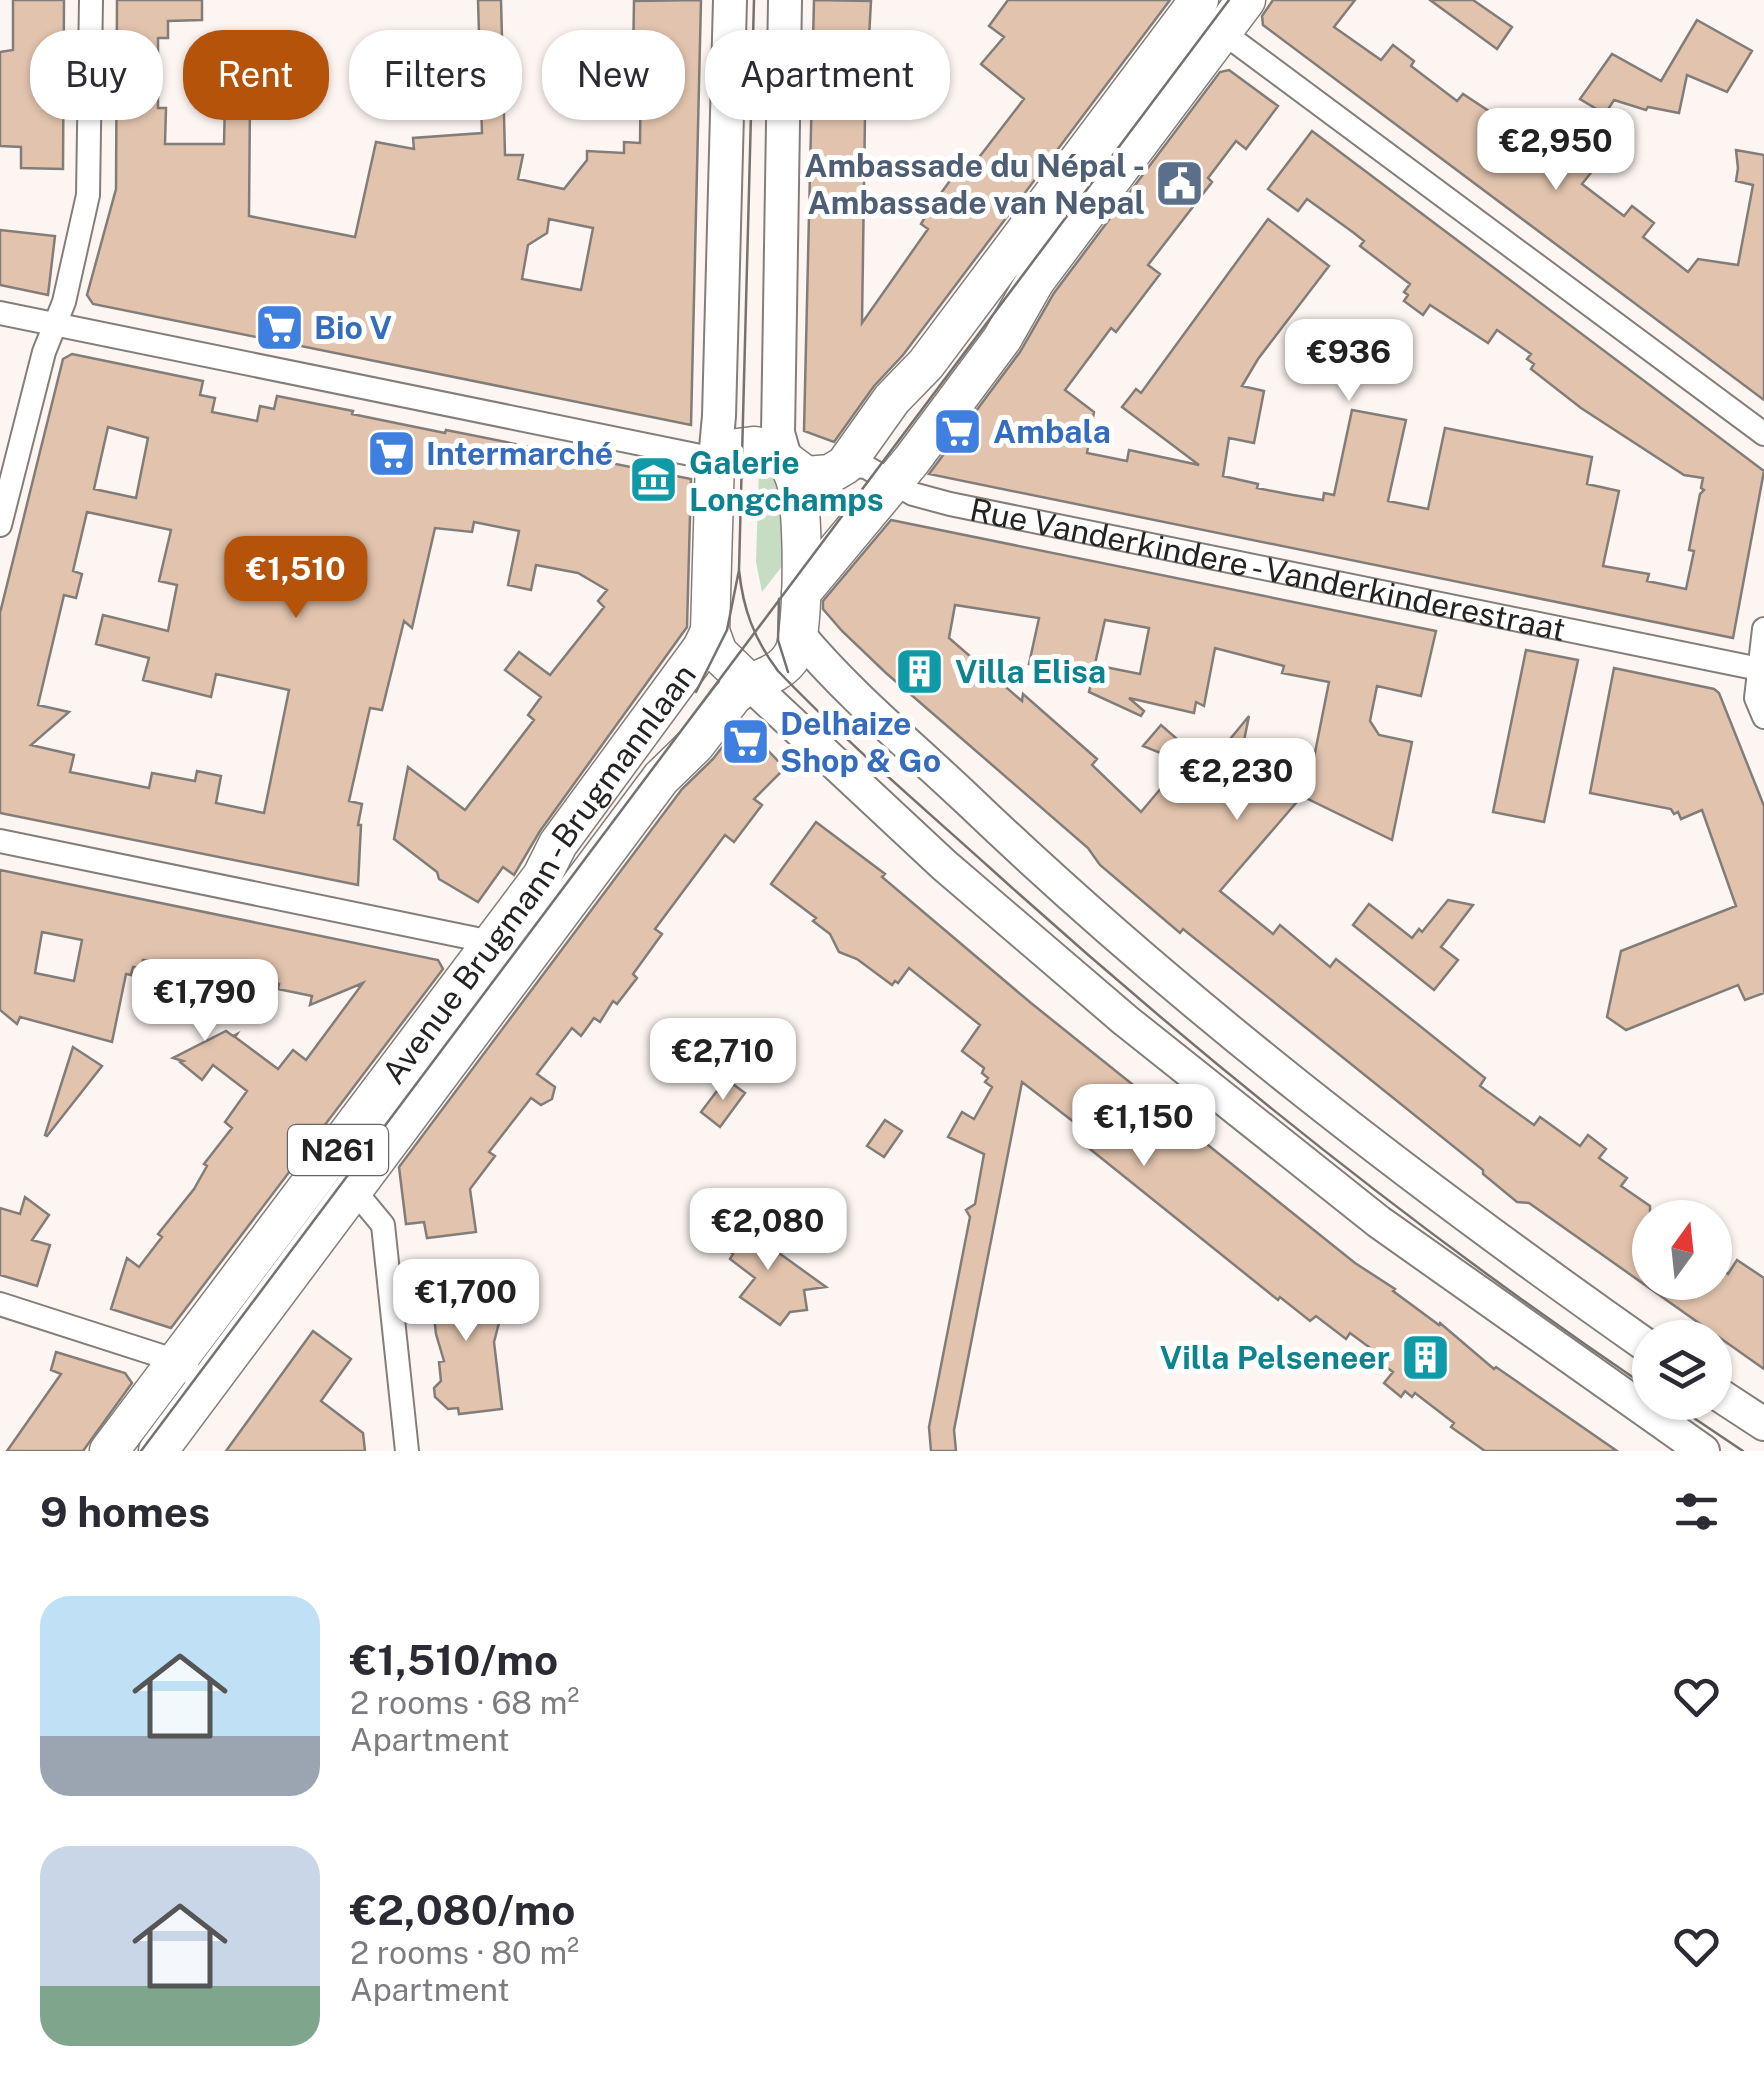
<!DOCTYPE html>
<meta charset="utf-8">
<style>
:root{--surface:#fff;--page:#f2f2f3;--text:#2b2b33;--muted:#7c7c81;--accent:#b45309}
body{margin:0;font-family:"Public Sans",sans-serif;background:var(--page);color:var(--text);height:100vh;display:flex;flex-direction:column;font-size:38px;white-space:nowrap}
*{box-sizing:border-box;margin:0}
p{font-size:32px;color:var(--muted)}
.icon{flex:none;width:55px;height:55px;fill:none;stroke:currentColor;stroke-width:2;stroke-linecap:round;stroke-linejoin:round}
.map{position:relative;height:1451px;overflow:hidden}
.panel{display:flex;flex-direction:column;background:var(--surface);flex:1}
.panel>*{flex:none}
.guide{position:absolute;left:30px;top:30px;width:1000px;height:90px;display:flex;gap:20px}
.needle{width:65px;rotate:15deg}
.tools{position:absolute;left:1632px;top:1200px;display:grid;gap:20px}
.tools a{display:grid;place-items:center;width:100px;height:100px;border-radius:50%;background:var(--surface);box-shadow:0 2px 8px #0004;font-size:50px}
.price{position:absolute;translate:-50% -85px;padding:0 22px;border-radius:20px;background:#fff;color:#222;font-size:32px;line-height:65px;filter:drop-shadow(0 2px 5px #0008)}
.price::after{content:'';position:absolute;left:50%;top:60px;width:30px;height:22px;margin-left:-15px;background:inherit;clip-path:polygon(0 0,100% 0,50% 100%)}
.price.active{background:var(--accent);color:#fff}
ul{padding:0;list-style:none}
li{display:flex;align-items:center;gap:30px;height:250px;padding:0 40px}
li span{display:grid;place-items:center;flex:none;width:280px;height:200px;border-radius:30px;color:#555}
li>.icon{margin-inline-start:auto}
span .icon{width:120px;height:120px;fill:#fffc;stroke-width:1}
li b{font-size:42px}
h2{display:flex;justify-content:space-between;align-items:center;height:120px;padding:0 40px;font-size:42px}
.pill{padding:0 35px;border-radius:40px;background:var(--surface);box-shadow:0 2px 8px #0004;font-size:35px;line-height:90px}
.pill.active{background:var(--accent);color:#fff}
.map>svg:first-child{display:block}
.green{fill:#c7ddc3}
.building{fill:#e2c4ae;stroke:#837d79;stroke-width:2.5;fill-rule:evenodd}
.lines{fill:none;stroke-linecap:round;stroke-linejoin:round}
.minor-casing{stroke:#847e7a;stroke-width:26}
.secondary-casing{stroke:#847e7a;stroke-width:36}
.primary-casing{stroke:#847e7a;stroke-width:41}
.minor{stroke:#fff;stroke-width:22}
.secondary{stroke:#fff;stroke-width:32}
.primary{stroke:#fff;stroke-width:38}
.tram{stroke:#76726f;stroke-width:2.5}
.labels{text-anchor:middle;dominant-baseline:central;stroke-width:10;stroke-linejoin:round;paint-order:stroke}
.shield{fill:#fff;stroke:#666564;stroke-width:2.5}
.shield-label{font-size:30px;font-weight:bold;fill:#252321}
.service-label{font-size:32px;font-weight:bold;fill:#4e5e75;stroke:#fff;text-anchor:end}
.shop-label{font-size:32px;font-weight:bold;fill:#366cbe;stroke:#fff;text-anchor:start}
.culture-label{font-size:32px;font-weight:bold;fill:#0d838f;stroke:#fff;text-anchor:start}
.street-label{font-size:32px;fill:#252321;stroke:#fff}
</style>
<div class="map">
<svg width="1764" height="1451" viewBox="0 0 1764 1451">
<rect width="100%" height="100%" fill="#fcf5f1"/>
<path class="green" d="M 759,470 L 777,477 L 787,560 L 762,592 L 756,562 Z"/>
<path class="building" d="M 13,0 L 64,0 L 63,169 L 21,168 L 21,147 L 0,146 L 0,52 L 13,50 Z
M 117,0 L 202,0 L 202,20 L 168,21 L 168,38 L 158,38 L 158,108 L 166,108 L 165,144 L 224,144 L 225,99 L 250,98 L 249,216 L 355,237 L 376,142 L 414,149 L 413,138 L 482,133 L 478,0 L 501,0 L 505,155 L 523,155 L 518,179 L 564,189 L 587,160 L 587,151 L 624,153 L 624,142 L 640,143 L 641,62 L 633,62 L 634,1 L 701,0 L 691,425 L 93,304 L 87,295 L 116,189 ZM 549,219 L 593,228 L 581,290 L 522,279 L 528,245 L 547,233 Z
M 814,0 L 871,1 L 866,92 L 880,93 L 879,116 L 865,116 L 862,323 L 928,229 L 921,224 L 933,204 L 960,167 L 967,173 L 1024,99 L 981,64 L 1004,37 L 989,26 L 1008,0 L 1170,0 L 903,355 L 874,386 L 834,442 L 804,431 Z
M 1273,0 L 1355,0 L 1334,27 L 1381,60 L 1393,45 L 1414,61 L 1411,66 L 1457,101 L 1463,94 L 1522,133 L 1527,125 L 1567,157 L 1574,147 L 1597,165 L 1582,184 L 1624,216 L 1632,206 L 1654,223 L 1643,237 L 1688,272 L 1698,259 L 1738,265 L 1753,185 L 1736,181 L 1738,168 L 1736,150 L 1764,155 L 1764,400 L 1263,25 L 1262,16 Z
M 1430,0 L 1473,0 L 1512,27 L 1497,49 Z
M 1697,20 L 1752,51 L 1727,92 L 1687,75 L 1679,113 L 1648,107 L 1646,110 L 1614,100 L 1605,114 L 1580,99 L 1612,54 L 1661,81 Z
M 1229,70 L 1278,106 L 1246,149 L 1236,141 L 1208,178 L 1212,182 L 1148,265 L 1160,274 L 1116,332 L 1111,328 L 1065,390 L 1094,412 L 1087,453 L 1127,461 L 1129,450 L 1199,465 L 1122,407 L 1136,389 L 1141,393 L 1268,219 L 1329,266 L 1258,359 L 1242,386 L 1264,391 L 1254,443 L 1229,438 L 1223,476 L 1258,484 L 1257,488 L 1293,495 L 1323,500 L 1324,493 L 1334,495 L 1352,410 L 1406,420 L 1388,501 L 1428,509 L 1445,428 L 1592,457 L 1587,484 L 1619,491 L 1603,566 L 1649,574 L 1647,581 L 1686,589 L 1694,551 L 1689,550 L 1700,494 L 1704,490 L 1701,488 L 1703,478 L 1684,475 L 1581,408 L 1531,369 L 1534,364 L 1527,359 L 1531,354 L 1497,330 L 1488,343 L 1430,305 L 1423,315 L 1404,301 L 1408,295 L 1404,292 L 1410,284 L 1360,246 L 1364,241 L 1354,233 L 1307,199 L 1298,211 L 1268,189 L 1312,131 L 1764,471 L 1733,638 L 929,474 L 1020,352 L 1054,293 L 1220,72 Z
M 0,230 L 55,236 L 48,295 L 0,285 Z
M 72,354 L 203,381 L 200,395 L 215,398 L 212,412 L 257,421 L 260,406 L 274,409 L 277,396 L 353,411 L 352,414 L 445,433 L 446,430 L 691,479 L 687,627 L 540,831 L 514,875 L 503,867 L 478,902 L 439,879 L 437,872 L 394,839 L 408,767 L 465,810 L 534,720 L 528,715 L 541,697 L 505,670 L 519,652 L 550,675 L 604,607 L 598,601 L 607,590 L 578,573 L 536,565 L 531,590 L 508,585 L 519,531 L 474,522 L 472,532 L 435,528 L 412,628 L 404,621 L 382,710 L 370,708 L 349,801 L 362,804 L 358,825 L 361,825 L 358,885 L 0,813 L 0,613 L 63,359 ZM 108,427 L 148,438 L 136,498 L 94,489 ZM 87,512 L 171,530 L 159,581 L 177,585 L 168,631 L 103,615 L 96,644 L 149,658 L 143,680 L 211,697 L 216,674 L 289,690 L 264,813 L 216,803 L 221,776 L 197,771 L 195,781 L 152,773 L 149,788 L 70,772 L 74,755 L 31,745 L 69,712 L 38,705 L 64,595 L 76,598 L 82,574 L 73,571 Z
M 891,520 L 1436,631 L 1421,696 L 1377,686 L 1370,721 L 1379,735 L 1412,742 L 1392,840 L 1306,798 L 1329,682 L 1282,673 L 1284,666 L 1215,648 L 1204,706 L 1196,702 L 1194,713 L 1129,698 L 1144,711 L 1141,716 L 1089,692 L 1095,665 L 1140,674 L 1149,628 L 1105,620 L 1092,677 L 1029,664 L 1039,618 L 955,605 L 949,638 L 1022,701 L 1023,694 L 1097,759 L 1092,765 L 1141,812 L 1183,762 L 1143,746 L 1161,725 L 1208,766 L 1249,716 L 1239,765 L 1302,796 L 1220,891 L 1273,934 L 1280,925 L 1330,967 L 1336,959 L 1485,1078 L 1480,1086 L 1534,1125 L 1540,1117 L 1580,1146 L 1588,1135 L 1606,1149 L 1599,1158 L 1627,1178 L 1621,1186 L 1650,1206 L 1650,1282 L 1715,1282 L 1715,1264 L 1728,1274 L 1737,1260 L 1764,1278 L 1764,1369 L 1529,1203 L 1517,1202 L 1483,1174 L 1483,1170 L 1183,929 L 1180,933 L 1100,865 L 1088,848 L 886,673 L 842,631 L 823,609 L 823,601 Z
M 1526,650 L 1578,660 L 1544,822 L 1493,812 Z
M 1614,668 L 1714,689 L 1719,693 L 1764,806 L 1764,993 L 1745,1000 L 1738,985 L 1626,1030 L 1607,1017 L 1621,951 L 1736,906 L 1702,810 L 1681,819 L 1678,812 L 1674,814 L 1671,809 L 1590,793 Z
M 741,723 L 785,768 L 754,799 L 762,805 L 734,842 L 725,835 L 655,929 L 662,934 L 633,974 L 637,978 L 617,1004 L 613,1001 L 600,1022 L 594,1018 L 581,1036 L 572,1028 L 537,1074 L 555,1087 L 552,1099 L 541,1105 L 531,1098 L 489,1152 L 495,1156 L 470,1189 L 476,1232 L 427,1238 L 424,1222 L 406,1224 L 399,1167 L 682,789 L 713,759 Z
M 816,822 L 885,874 L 882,877 L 1031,1003 L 1355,1263 L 1395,1289 L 1393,1291 L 1439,1325 L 1440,1323 L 1494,1369 L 1496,1367 L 1617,1451 L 1485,1451 L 1451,1427 L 1454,1423 L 1415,1393 L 1412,1397 L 1405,1391 L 1401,1397 L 1384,1383 L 1393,1372 L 1381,1363 L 1385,1359 L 1350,1333 L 1346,1339 L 1316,1316 L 1310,1321 L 1280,1297 L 1278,1300 L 1085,1145 L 1092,1136 L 1022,1082 L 954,1430 L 956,1451 L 931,1451 L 929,1427 L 970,1217 L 966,1210 L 975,1204 L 984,1154 L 948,1137 L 962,1112 L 974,1119 L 992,1087 L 985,1082 L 988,1078 L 982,1073 L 984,1068 L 962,1051 L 980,1025 L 909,968 L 898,983 L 895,981 L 892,985 L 857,959 L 839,952 L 830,934 L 813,921 L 816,918 L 771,884 Z
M 0,870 L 438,960 L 443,969 L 171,1328 L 111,1309 L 127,1258 L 139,1267 L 162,1237 L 158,1234 L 194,1189 L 207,1166 L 204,1164 L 232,1128 L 225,1122 L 247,1091 L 213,1065 L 202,1080 L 180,1062 L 183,1061 L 173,1058 L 226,1031 L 233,1036 L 237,1034 L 235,1037 L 278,1069 L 293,1050 L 306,1060 L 363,983 L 310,1005 L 312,996 L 278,989 L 279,984 L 264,980 L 209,968 L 209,971 L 143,960 L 141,968 L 133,967 L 131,975 L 126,974 L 112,1042 L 20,1017 L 17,1024 L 0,1010 ZM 42,932 L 82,940 L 74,981 L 35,973 Z
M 1448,900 L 1473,905 L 1441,947 L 1458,960 L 1434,990 L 1353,925 L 1369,904 L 1412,938 L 1419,929 L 1422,932 Z
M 73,1047 L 102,1066 L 47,1136 L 45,1135 Z
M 726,1079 L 745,1093 L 720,1127 L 701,1112 Z
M 885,1120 L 902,1131 L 884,1157 L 867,1146 Z
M 25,1197 L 49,1215 L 32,1240 L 50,1245 L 37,1286 L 0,1275 L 0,1208 L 20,1214 Z
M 740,1212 L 759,1227 L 754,1235 L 826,1287 L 804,1290 L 807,1310 L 790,1312 L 780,1325 L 740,1297 L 755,1278 L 730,1259 L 733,1254 L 721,1245 L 729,1234 L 726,1232 Z
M 483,1274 L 499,1323 L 494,1342 L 502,1409 L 459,1414 L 458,1408 L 448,1409 L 435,1397 L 434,1388 L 441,1381 L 439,1362 L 444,1361 L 436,1334 L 430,1280 Z
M 313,1331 L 351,1359 L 321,1401 L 363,1433 L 365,1451 L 226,1451 Z
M 56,1352 L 125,1373 L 132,1383 L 83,1451 L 7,1451 L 61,1374 L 51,1370 Z"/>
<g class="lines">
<defs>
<g id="minor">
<path d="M 1213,25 L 1764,434"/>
<path d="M 0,313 L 715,459"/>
<path id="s1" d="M 845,465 L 866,467 L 913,494 L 950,504 L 1764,670"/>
<path d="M 0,525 L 44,352 L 64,302 L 88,195 L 91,0"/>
<path d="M 1764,629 L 1756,698 L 1764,717"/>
<path d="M 0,841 L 501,944"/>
<path d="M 349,1184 L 383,1225 L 407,1451"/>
<path d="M 0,1304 L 177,1361 L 206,1386"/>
</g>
<path id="secondary" d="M 785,0 L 778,433 L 786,461
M 715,459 L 719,416 L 730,0
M 799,635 C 849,695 911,746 967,799 C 1178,1001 1411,1180 1650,1348
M 749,683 L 944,865 L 1125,1020 L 1379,1222 L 1703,1451
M 1715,1392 L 1764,1424"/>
<g id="primary">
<path d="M 753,446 C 772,448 787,456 794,476 C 804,499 805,633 793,654 C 784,671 766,677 749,683 L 718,653 L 710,631 L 715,459 L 737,448 Z"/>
<path d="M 786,461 L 806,476 L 830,474 L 845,465 L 892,399 L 926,364 L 1199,0"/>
<path d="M 801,593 L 911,461 L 1002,339 L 1035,281 L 1246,0"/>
<path id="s2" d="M 109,1451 L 542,876 L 558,844 L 702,648 L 710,631"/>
<path d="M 158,1451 L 661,778 L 695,745 L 733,696 L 749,683"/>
</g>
</defs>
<use href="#minor" class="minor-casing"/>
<use href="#secondary" class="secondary-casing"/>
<use href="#primary" class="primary-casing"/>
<use href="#minor" class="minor"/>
<use href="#secondary" class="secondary"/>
<use href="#primary" class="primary"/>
<path class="tram" d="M 739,570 C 743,609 754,639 778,671 C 844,740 918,803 989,867 C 1197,1055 1418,1232 1650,1389
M 779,599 L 778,640 L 788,672
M 696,692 L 727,630 L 739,570 L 754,0
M 1670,1402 L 1743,1451
M 141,1451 L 1229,0"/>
</g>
<defs>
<symbol id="civic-square" viewBox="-11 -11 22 22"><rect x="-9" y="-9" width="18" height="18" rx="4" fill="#5c6f8a" stroke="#fff"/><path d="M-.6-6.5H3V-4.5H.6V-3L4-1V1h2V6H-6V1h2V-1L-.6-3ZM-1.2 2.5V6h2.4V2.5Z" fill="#fff"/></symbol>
<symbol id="supermarket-square" viewBox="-11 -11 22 22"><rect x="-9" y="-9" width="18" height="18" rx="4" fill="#3f7fe0" stroke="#fff"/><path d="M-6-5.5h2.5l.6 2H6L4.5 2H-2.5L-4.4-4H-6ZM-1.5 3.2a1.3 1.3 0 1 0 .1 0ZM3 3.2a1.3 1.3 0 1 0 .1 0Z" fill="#fff"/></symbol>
<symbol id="museum-square" viewBox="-11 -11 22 22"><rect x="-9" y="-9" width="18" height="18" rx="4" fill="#0f9aa8" stroke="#fff"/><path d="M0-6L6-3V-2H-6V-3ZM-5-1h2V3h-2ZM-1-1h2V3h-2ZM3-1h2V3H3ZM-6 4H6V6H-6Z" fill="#fff"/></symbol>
<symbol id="building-square" viewBox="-11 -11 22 22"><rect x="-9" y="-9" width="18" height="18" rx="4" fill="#0f9aa8" stroke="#fff"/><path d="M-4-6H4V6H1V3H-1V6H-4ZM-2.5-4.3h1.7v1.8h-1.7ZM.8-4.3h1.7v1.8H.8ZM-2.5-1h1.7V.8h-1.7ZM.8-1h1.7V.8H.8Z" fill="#fff"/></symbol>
</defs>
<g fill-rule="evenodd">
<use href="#civic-square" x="1152" y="156" width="55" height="55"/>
<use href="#supermarket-square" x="252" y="300" width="55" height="55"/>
<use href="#supermarket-square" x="930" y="404" width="55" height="55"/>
<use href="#supermarket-square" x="364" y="426" width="55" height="55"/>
<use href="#museum-square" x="626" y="452" width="55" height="55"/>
<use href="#building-square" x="892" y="644" width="55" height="55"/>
<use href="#supermarket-square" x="718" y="714" width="55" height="55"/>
<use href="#building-square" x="1398" y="1330" width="55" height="55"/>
</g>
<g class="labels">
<rect class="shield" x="288" y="1125" width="100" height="50" rx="8"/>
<g class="shield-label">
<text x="338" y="1150">N261</text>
</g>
<g class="service-label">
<text x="1145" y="165">Ambassade du Népal -<tspan x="1145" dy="37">Ambassade van Nepal</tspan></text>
</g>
<g class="shop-label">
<text x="314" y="327">Bio V</text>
<text x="993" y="431">Ambala</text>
<text x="426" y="453">Intermarché</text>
<text x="780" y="723">Delhaize<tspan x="780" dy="37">Shop &amp; Go</tspan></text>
</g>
<g class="culture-label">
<text x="689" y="462">Galerie<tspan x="689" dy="37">Longchamps</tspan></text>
<text x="955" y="671">Villa Elisa</text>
<text x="1390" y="1357" text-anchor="end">Villa Pelseneer</text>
</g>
<g class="street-label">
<text stroke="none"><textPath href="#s1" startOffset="438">Rue Vanderkindere - Vanderkinderestraat</textPath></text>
<text stroke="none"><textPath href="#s2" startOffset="720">Avenue Brugmann - Brugmannlaan</textPath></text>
</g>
</g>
</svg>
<div class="tools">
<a><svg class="needle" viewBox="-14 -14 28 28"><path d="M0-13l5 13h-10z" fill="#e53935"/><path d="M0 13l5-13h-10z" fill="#7c7c81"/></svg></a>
<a><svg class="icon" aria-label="layers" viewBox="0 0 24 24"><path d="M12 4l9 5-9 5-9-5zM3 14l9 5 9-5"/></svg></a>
</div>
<b class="price" style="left:1556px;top:193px">€2,950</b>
<b class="price" style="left:1349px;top:404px">€936</b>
<b class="price active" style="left:296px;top:621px">€1,510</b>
<b class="price" style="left:1237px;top:823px">€2,230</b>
<b class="price" style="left:205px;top:1044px">€1,790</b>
<b class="price" style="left:723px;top:1103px">€2,710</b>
<b class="price" style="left:1144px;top:1169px">€1,150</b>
<b class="price" style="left:768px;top:1273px">€2,080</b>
<b class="price" style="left:466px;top:1344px">€1,700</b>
<div class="guide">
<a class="pill">Buy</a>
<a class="pill active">Rent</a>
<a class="pill">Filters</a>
<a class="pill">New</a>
<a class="pill">Apartment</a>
</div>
</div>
<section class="panel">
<h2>9 homes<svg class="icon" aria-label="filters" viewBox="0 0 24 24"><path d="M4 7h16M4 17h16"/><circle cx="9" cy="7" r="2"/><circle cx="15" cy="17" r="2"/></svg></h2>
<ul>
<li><span style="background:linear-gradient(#bfe0f5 70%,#9aa5b1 0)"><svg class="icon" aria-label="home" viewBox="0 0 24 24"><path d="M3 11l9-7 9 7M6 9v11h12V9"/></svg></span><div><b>€1,510/mo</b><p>2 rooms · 68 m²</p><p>Apartment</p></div><svg class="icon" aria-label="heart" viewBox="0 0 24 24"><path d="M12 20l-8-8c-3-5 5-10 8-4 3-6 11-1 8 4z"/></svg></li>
<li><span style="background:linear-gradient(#c9d6e8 70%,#7fa58c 0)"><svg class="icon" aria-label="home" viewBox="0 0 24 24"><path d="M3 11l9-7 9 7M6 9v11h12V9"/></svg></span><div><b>€2,080/mo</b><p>2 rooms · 80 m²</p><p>Apartment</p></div><svg class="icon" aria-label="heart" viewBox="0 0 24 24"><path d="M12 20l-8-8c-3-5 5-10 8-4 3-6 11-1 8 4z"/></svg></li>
</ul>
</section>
